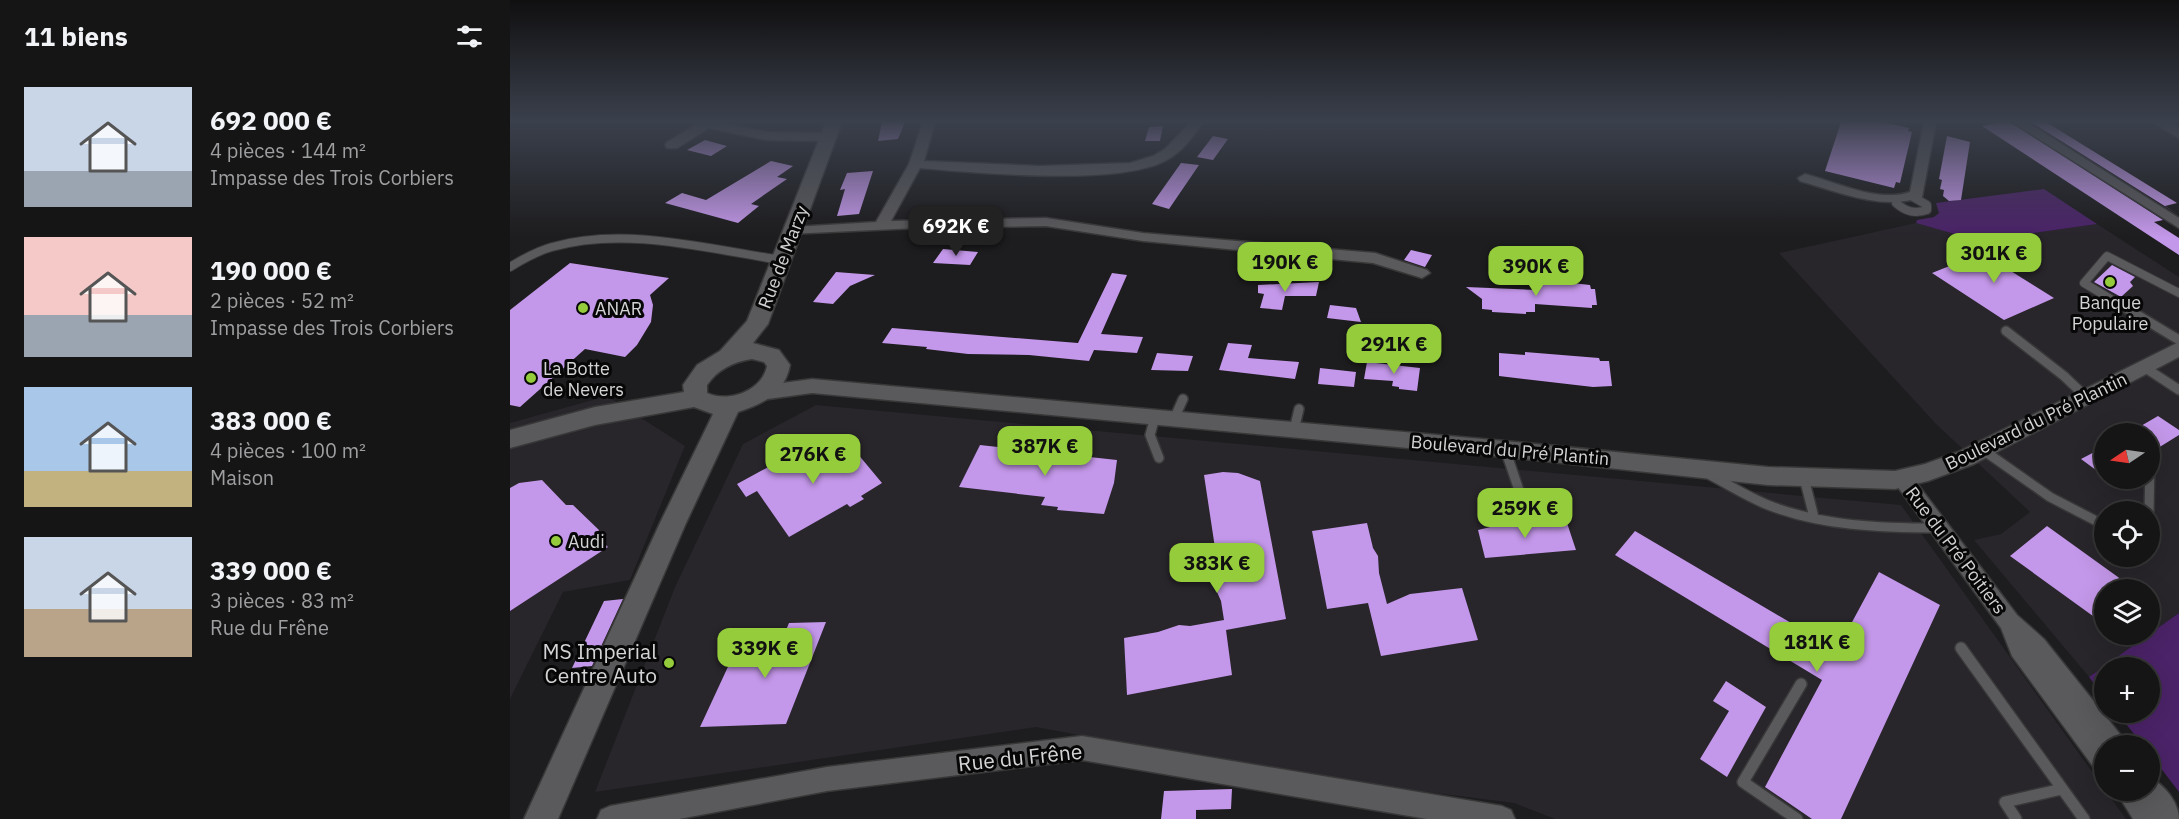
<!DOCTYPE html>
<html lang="fr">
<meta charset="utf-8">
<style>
:root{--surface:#161516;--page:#232223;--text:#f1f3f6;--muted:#9e9fa1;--line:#353435;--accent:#95cc3b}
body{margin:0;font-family:"IBM Plex Sans",sans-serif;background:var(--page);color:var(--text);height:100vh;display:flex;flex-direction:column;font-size:22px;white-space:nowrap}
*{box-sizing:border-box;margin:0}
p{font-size:20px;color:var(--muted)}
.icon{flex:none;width:33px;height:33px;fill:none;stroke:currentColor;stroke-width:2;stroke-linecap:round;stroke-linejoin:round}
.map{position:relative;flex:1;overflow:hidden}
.panel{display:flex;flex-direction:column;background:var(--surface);width:510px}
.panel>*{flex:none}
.needle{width:39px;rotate:257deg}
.controls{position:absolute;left:1584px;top:423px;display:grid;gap:12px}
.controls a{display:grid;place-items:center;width:66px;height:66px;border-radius:50%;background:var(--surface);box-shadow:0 6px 24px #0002,0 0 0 2px var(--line);font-size:30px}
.price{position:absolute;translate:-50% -51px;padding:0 14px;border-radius:12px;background:var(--accent);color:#111;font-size:20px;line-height:39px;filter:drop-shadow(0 2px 3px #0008)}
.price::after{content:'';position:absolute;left:50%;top:36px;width:18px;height:14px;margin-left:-9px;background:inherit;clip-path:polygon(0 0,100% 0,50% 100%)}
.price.on{background:#222;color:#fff}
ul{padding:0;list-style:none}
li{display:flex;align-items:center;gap:18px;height:150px;padding:0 24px}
li span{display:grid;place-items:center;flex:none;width:168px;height:120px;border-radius:0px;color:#555}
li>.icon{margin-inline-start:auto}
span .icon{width:72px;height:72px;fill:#fffc;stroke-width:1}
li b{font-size:26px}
h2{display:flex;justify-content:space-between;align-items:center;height:72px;padding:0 24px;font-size:26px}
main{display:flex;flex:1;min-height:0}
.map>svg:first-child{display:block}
.built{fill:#28252b;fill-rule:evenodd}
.green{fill:#4b2368}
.building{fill:#c397e9}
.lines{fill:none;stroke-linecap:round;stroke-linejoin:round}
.service-far2-casing{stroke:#393839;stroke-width:10}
.service-far1-casing{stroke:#393839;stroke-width:12}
.service-casing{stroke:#393839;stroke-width:14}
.minor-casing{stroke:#393839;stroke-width:3}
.tertiary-casing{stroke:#393839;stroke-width:3}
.secondary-casing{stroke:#393839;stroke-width:3}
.service-far2{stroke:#5a595b;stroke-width:8}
.service-far1{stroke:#5a595b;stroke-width:9}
.service{stroke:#5a595b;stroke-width:11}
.minor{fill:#5a595b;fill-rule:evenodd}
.tertiary{fill:#5a595b;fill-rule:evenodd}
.secondary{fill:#5a595b;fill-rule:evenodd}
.poi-dot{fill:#95cc3b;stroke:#070708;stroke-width:2}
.labels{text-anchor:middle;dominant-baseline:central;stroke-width:6;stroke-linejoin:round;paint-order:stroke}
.street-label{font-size:18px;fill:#d4d3d5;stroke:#070708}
.poi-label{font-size:18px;fill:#d4d3d5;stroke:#070708;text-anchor:start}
.near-poi-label{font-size:21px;fill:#d4d3d5;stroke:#070708;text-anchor:end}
.near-street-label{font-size:21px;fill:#d4d3d5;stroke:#070708}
</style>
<main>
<section class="panel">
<h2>11 biens<svg class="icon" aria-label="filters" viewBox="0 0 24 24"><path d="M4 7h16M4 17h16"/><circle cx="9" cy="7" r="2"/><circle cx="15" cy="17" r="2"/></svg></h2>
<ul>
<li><span style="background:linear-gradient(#c9d6e8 70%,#9aa5b1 0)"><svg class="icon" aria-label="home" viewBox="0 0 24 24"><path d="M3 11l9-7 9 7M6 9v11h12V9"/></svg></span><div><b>692 000 €</b><p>4 pièces · 144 m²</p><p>Impasse des Trois Corbiers</p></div></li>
<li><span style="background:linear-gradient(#f6c9c9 65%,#9aa5b1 0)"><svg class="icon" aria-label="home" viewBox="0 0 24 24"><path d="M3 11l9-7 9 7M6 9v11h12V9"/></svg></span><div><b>190 000 €</b><p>2 pièces · 52 m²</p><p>Impasse des Trois Corbiers</p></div></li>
<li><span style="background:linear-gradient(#a9c7e8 70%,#c2b280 0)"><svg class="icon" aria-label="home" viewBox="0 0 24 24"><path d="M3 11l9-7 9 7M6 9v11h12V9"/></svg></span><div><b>383 000 €</b><p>4 pièces · 100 m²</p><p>Maison</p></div></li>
<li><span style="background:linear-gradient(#c9d6e8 60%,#b9a48a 0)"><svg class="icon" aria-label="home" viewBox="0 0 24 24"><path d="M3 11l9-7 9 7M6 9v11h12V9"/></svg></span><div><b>339 000 €</b><p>3 pièces · 83 m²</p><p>Rue du Frêne</p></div></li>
</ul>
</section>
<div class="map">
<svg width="1669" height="819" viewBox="0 0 1669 819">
<rect width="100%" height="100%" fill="#1d1c1e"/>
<path class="built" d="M 1406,223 L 1469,241 L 1587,224 L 1669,277 L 1669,613 L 1640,634 L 1640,590 L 1594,590 L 1594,634 L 1639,635 L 1579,677 L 1464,540 L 1491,534 L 1520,512 L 1426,424 L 1269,253 ZM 1594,434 L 1640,434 L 1640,478 L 1594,478 ZM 1594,512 L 1640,512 L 1640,556 L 1594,556 Z
M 97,396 L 175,446 L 120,580 L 53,592 L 0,699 L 0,423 Z
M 306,405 L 1391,505 L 1616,819 L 1045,819 L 1004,803 L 774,774 L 526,727 L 85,792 L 165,587 L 233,444 Z"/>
<path class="green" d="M 1534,189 L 1587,224 L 1469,241 L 1406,223 L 1407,220 L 1424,217 L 1429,213 L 1426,203 Z
M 1669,613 L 1669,792 L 1640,754 L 1640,746 L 1633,745 L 1607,713 L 1640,712 L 1640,668 L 1594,668 L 1594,697 L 1579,677 Z"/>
<path class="building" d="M 372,122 L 395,122 L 388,139 L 368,141 Z
M 1331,122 L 1373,122 L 1399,128 L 1398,131 L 1402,132 L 1390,183 L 1386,182 L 1384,188 L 1315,171 Z
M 1492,122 L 1500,122 L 1653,220 L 1644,222 L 1669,238 L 1669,255 L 1472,126 Z
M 1521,122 L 1536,122 L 1667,203 L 1655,206 L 1669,215 Z
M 653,126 L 650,141 L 635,141 L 639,127 Z
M 703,136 L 718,139 L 703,160 L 687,157 Z
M 1437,136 L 1460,142 L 1451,200 L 1439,201 L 1433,196 L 1434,190 L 1430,189 L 1432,180 L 1429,179 Z
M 195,140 L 217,146 L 201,156 L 177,150 Z
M 261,161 L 283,166 L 267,177 L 277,179 L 241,204 L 249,206 L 228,223 L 155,203 L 172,193 L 196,200 Z
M 671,163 L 689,165 L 659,209 L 642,204 Z
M 363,171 L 349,214 L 327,216 L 335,189 L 330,190 L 337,173 Z
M 433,249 L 468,252 L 460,265 L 423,263 Z
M 1497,249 L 1514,260 L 1496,268 L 1544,298 L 1494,320 L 1422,273 L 1472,253 L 1478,257 Z
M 901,250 L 922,255 L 915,267 L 894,260 Z
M 60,263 L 159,278 L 140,295 L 143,305 L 141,322 L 127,345 L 115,357 L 75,349 L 10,407 L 0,405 L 0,310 Z
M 1602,265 L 1625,277 L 1620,282 L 1623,286 L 1611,297 L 1584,282 Z
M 326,272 L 365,275 L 340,286 L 323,304 L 303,302 Z
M 602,273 L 617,275 L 591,334 L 633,337 L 627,353 L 584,350 L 579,361 L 519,355 L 458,354 L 416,349 L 417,347 L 372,343 L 382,328 L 568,343 Z
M 1035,280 L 1080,285 L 1081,289 L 1085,289 L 1087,305 L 1082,305 L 1082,308 L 1025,304 L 1025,312 L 1016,312 L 1016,314 L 982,312 L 982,310 L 972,309 L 972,299 L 956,287 L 1025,290 L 1025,282 L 1035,283 Z
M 809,282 L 806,296 L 775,296 L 772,310 L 750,308 L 754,294 L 748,293 L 748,285 Z
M 820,305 L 846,308 L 851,322 L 817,318 Z
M 718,343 L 742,345 L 738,358 L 789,362 L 785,379 L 709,370 Z
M 1015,352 L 1089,358 L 1090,361 L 1099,361 L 1102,386 L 1083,387 L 989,376 L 989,353 L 1015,355 Z
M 647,353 L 683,356 L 678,371 L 641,370 Z
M 857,362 L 910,368 L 907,391 L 889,389 L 889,387 L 882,386 L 883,381 L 854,379 Z
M 810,368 L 846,372 L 844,387 L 808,384 Z
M 1648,416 L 1669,430 L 1669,435 L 1640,453 L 1640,434 L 1617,434 Z
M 328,435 L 332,435 L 372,483 L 351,496 L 354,499 L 340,507 L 337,504 L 279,537 L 247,491 L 236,497 L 227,484 L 262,465 L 265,469 Z
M 470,445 L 607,460 L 604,483 L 594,514 L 547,510 L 548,507 L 531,505 L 535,497 L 449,487 Z
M 1594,447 L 1594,476 L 1571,459 Z
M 713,472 L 728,473 L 750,481 L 776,619 L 716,630 L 722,675 L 617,695 L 614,638 L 648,632 L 669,625 L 680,626 L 714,620 L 711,601 L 707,592 L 705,548 L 694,475 Z
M 32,480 L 56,505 L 63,505 L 89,530 L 86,535 L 98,547 L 0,611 L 0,488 L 9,483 Z
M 1026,516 L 1029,525 L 1057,523 L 1066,550 L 975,558 L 968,530 Z
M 857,523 L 863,548 L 868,556 L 869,573 L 877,604 L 900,594 L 952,588 L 968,640 L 871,656 L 858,603 L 817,609 L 802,531 Z
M 1537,526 L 1626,590 L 1594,590 L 1594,624 L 1500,556 Z
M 1125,531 L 1327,650 L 1369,572 L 1430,605 L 1331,819 L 1302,819 L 1255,787 L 1312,680 L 1105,555 Z
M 113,599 L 82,666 L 62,668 L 94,601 Z
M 316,622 L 276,724 L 190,727 L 229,643 L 271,642 L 279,623 Z
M 1216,681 L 1256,707 L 1217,777 L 1190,759 L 1219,711 L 1203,701 Z
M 722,789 L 721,809 L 686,810 L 686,819 L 651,819 L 654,791 Z"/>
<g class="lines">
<defs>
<path id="service-far2" d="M 1386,199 L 1386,203 C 1396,212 1405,214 1417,210 L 1417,205 L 1403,197
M 0,267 C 13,259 27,251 42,247 C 115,226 198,249 271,260
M 1609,304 L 1574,283 L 1597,256 L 1669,293"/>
<path id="service-far1" d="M 1606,302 L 1669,340
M 1496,331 L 1554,376 L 1576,397
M 1634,367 L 1669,390
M 645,417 L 640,435 L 649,458
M 664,419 L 673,399
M 784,430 L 789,409
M 995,449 L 1013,502
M 1473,450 L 1540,497 L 1594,525
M 1200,475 C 1219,485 1238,497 1258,505 C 1312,526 1371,528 1428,528
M 1294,478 L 1304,517
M 1639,512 L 1640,462"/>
<path id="service" d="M 1451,648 L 1574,819
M 1287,819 L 1233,782 L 1291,684
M 1506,819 L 1495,802 L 1552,789"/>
<path id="minor" d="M 184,122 L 209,122 L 257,132 L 319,133 L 326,137 L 319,141 L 257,140 L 199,128 L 167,148 L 157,148 L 155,145 L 157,142 L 186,125 Z
M 413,122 L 425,122 L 414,161 L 530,166 L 620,163 L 643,156 L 655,149 L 681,122 L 693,122 C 683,137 672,152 655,161 C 606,186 468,173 410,168 L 381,221 L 536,218 L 633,233 L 865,253 L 917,270 L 920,273 L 912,278 L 863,263 L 633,241 L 536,226 L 408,228 L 278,234 L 276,231 L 283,227 L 366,222 L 399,164 Z
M 1414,122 L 1426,122 L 1412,197 C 1372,211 1329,192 1290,181 L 1288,178 L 1295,174 C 1326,182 1368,203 1400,192 Z
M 1502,122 L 1517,122 L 1669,218 L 1669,228 Z
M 1392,470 L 1399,473 L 1507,615 L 1534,639 L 1613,738 L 1616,746 L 1594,746 L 1594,772 L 1585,769 L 1502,656 L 1491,628 L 1385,483 L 1382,478 L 1385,473 Z
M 572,736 L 992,806 L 1001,810 L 1005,819 L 917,819 L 572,760 L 317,791 L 169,819 L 87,819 L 91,810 L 100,806 L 317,767 Z
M 1640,778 C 1654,784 1669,803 1669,819 L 1623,819 L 1605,790 L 1640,790 Z"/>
<path id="tertiary" d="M 1642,122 L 1660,122 L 1669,127 L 1669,138 Z
M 1669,342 L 1669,357 L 1464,464 L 1418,481 L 1385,489 L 1258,485 L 995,457 L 302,393 L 251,400 L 244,398 L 241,393 L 244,388 L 251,386 L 302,379 L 995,441 L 1258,467 L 1385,471 L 1415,464 L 1448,452 Z"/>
<path id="secondary" d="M 316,122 L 332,122 L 258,324 L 243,343 L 269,350 L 280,365 C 275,393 253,404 228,412 L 176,523 L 48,819 L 14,819 L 150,523 L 203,414 L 184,407 L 85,425 L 0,448 L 0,430 L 85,407 L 174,392 L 173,385 L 187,365 L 210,351 L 237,321 ZM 242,359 L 254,362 L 257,366 C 252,391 219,403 197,393 L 197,385 C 208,369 223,362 242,359 Z"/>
</defs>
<use href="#service-far2" class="service-far2-casing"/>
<use href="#service-far1" class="service-far1-casing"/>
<use href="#service" class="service-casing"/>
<use href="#minor" class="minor-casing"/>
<use href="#tertiary" class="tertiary-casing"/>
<use href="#secondary" class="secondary-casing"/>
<use href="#service-far2" class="service-far2"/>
<use href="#service-far1" class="service-far1"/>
<use href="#service" class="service"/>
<use href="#minor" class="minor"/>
<use href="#tertiary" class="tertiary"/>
<use href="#secondary" class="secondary"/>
</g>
<linearGradient id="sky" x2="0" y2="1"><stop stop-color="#100f10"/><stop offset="0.51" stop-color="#3a404c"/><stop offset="1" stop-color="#3a404c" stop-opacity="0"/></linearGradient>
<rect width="1669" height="237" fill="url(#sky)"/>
<g class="poi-dot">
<circle cx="1600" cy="282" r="6"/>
<circle cx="73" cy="308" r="6"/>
<circle cx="21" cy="378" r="6"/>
<circle cx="46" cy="541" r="6"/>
<circle cx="159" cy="663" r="6"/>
</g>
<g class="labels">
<g class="street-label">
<text transform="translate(273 257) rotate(-69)">Rue de Marzy</text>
<text transform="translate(1526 421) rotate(-26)">Boulevard du Pré Plantin</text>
<text transform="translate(1000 450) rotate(5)">Boulevard du Pré Plantin</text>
<text transform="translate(1446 550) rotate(53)">Rue du Pré Poitiers</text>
</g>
<g class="poi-label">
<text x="1600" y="302" text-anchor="middle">Banque<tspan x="1600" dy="21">Populaire</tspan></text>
<text x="85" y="308">ANAR</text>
<text x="33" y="368">La Botte<tspan x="33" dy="21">de Nevers</tspan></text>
<text x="58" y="541">Audi</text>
</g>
<g class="near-poi-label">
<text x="147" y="651">MS Imperial<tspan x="147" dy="24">Centre Auto</tspan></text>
</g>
<g class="near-street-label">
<text transform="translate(510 757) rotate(-6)">Rue du Frêne</text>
</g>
</g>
</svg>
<div class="controls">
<a><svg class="needle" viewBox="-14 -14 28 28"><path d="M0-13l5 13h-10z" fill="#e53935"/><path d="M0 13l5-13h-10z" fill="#9e9fa1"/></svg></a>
<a><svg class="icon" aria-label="locate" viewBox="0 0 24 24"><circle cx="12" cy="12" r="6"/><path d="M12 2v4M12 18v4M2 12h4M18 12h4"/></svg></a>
<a><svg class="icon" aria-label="layers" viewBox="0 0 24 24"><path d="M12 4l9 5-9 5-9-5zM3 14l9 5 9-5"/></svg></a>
<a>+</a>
<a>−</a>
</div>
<b class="price on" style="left:446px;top:257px">692K €</b>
<b class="price" style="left:1484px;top:284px">301K €</b>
<b class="price" style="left:775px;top:293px">190K €</b>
<b class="price" style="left:1026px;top:297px">390K €</b>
<b class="price" style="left:884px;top:375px">291K €</b>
<b class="price" style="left:535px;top:477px">387K €</b>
<b class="price" style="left:303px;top:485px">276K €</b>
<b class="price" style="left:1015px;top:539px">259K €</b>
<b class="price" style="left:707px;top:594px">383K €</b>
<b class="price" style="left:1307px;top:673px">181K €</b>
<b class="price" style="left:255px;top:679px">339K €</b>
</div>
</main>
